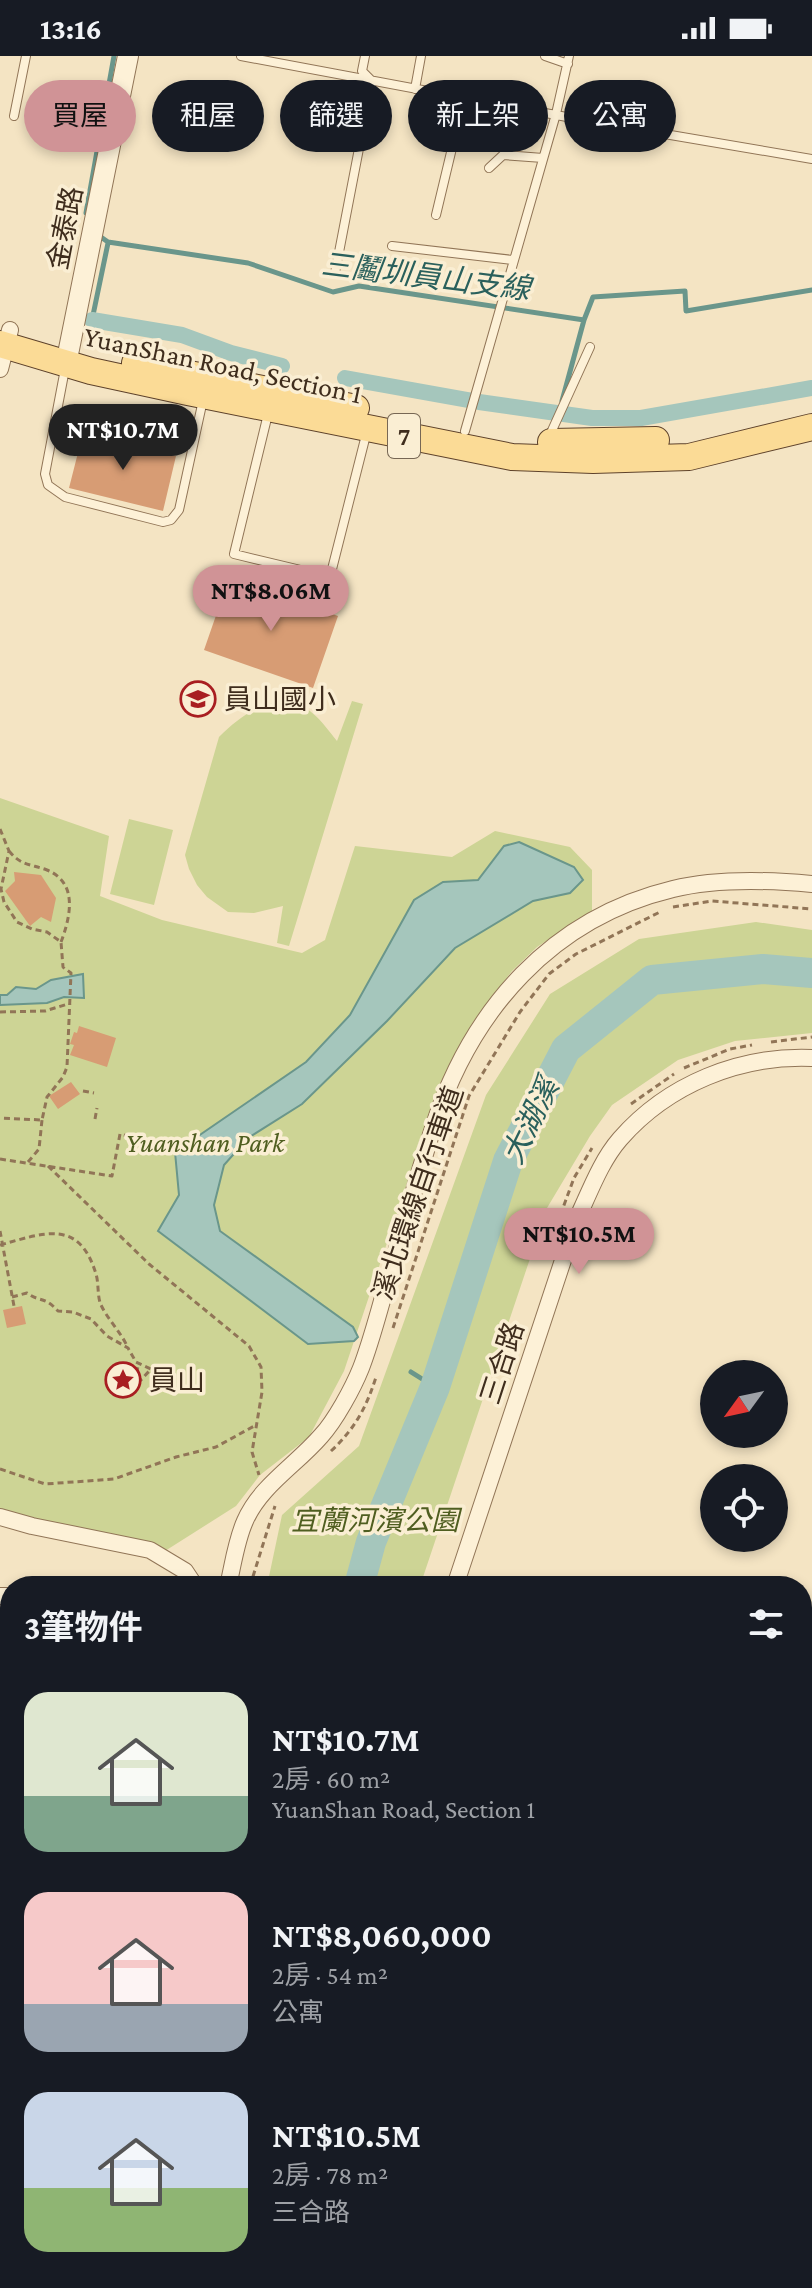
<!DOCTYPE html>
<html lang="zh-TW">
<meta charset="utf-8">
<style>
:root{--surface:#171b24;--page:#20242c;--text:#f1f3f6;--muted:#9ea1a6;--accent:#d09396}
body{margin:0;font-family:"Crimson Pro","Noto Sans TC",serif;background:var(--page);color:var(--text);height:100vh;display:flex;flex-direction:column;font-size:30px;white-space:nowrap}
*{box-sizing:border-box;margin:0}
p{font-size:26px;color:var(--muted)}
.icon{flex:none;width:44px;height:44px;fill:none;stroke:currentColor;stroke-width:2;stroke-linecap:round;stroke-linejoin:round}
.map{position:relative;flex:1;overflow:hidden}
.sheet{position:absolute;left:0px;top:1520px;width:812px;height:712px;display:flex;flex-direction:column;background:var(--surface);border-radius:32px 32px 0 0;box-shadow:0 4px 12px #0003}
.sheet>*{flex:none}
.top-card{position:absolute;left:24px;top:24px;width:764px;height:72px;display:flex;gap:16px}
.needle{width:52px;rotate:237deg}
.tools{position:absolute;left:700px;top:1304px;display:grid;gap:16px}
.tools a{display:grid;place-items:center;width:88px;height:88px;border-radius:50%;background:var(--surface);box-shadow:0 4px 12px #0003;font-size:40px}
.price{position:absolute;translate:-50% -68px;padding:0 18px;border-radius:28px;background:var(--accent);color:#111;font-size:26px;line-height:52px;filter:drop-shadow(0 2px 4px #0008)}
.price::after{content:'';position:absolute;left:50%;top:48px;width:24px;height:18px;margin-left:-12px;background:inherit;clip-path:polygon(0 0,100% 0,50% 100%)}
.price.current{background:#222;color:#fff}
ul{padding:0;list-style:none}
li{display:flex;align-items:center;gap:24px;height:200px;padding:0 24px}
li span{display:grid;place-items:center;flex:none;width:224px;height:160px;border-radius:24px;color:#555}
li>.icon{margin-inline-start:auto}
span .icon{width:96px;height:96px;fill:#fffc;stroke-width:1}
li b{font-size:34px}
h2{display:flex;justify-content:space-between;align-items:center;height:96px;padding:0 24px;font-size:34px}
.tag{padding:0 28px;border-radius:36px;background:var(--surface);box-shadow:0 4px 12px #0003;font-size:28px;line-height:72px}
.tag.current{background:var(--accent);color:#111}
.status{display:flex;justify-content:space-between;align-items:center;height:56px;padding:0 40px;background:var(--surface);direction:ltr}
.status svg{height:22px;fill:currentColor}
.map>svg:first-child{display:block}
.green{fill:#cdd495}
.water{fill:#a5c6bc;stroke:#6a968b;stroke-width:2}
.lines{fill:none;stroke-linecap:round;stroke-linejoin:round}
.stream{stroke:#6a968b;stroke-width:5}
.canal{stroke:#a5c6bc;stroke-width:16}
.river{stroke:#a5c6bc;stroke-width:30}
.building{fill:#d79c74}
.service-casing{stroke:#917557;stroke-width:10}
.minor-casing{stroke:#917557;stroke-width:18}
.tertiary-casing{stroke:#917557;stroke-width:22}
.primary-casing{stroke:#5e422b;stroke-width:28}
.path{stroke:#917557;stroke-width:3;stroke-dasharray:6 4;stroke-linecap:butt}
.service{stroke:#fdf1d7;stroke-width:8}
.minor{stroke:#fdf1d7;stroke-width:16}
.tertiary{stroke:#fdf1d7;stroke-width:20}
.primary{stroke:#fbdb96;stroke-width:26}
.labels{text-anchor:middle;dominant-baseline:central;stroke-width:7;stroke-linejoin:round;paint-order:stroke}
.shield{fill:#faeed3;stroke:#776754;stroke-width:2}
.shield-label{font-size:26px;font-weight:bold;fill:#3f2d1d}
.street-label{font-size:28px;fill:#3f2d1d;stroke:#faeed3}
.poi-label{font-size:28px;fill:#3f2d1d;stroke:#faeed3;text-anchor:start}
.park-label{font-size:28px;font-style:italic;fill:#4f5e20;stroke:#faeed3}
.water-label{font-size:30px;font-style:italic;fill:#2a605c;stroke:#faeed3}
</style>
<div class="status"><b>13:16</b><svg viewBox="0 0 49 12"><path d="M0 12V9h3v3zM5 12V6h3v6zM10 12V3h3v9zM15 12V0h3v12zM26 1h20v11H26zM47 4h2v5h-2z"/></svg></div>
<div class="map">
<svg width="812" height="2232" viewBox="0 0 812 2232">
<rect width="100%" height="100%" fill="#f4e4c3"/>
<path class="green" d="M 281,645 C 309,646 321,665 337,685 L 352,645 L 363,648 L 289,890 L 277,887 L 283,850 L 254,857 L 228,856 L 207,841 L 197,829 L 189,813 L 185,799 L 219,681 C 237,663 256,649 281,645 Z
M 0,742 L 109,780 L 100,840 L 162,864 L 302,897 L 325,884 L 355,790 L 452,801 L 495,775 L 570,791 L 592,814 L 592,855 L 537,891 L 512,915 L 473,966 L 437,1038 L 344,1315 L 309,1381 L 260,1419 L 236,1450 L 165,1495 L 0,1455 Z
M 129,763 L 173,774 L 154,849 L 110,838 Z
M 756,866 L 812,874 L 812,977 L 735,985 L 678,1004 L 612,1049 L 590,1080 L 547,1152 L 420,1530 L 267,1530 L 282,1459 L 359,1390 L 486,1039 L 550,938 L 639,883 Z
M 0,1628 L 10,1629 L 10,2222 L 0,2232 Z
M 64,2222 L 199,2222 L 196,2232 L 56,2232 Z
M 482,2222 L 661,2222 L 664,2232 L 487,2232 Z"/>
<path class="water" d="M 519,786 L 574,811 L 583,824 L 570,837 L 533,845 L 455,892 L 387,965 L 302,1048 L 248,1082 L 224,1109 L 214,1149 L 220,1175 L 353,1271 L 358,1281 L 354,1285 L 308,1288 L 158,1175 L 179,1139 L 175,1096 L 306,1006 L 350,959 L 414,844 L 443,826 L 478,824 L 504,790 Z
M 83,918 L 84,942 L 64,941 L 47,947 L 0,949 L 0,939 L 7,939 L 16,931 L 36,933 L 51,924 Z"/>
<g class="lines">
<path class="stream" d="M 86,157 L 114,0
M 98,179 L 108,186 L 248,207 L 333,236 L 359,230 L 584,264 L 593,241 L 685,235 L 686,255 L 812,234
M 92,264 L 108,187
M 562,345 L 584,264
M 411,1316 L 435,1331
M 802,1578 L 812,1567
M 0,2220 L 10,2212
M 601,2222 L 604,2232"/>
<path class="canal" d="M 92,264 L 182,279 L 231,297 L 282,310
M 345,322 L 479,346 L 592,362 L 641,362 L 812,332
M 727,2222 L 739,2232"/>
<path class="river" d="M 359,1530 L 371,1486 L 435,1331 L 508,1105 L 566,993 L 652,924 L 763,913 L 812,917
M 145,2232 L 150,2222"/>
</g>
<path class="building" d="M 83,377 L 176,400 L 163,455 L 69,432 Z
M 229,522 L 338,560 L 313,632 L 204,594 Z
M 14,816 L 41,819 L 56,842 L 51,866 L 41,861 L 30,870 L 5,835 L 15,825 Z
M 79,970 L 116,982 L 107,1011 L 70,999 L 74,989 L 70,988 L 74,976 L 77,977 Z
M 71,1026 L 80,1038 L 58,1053 L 49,1040 Z
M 22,1250 L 26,1268 L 7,1272 L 3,1254 Z"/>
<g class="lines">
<defs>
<path id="service" d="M 241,0 L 588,65 L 812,103
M 545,0 L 568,8
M 415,33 L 421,0
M 14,60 L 26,0
M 489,112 L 503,99 L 543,102
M 436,159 L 464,42
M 392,190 L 513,204
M 335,217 L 372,25 L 362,15 L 365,0
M 65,313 L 45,418 L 48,429 L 65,441 L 163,466 L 171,464 L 179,454 L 203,344
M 268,358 L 234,498 L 330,521 L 367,375
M 465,375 L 556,58 L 569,0
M 549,381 L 590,291"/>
<path id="minor" d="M 0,313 L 10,274
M 0,1461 L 32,1470 L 150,1494 L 185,1515 L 195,1530
M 228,1530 C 233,1509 236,1485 245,1465 C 260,1430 296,1409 321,1380 C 335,1365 353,1332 361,1312 C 371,1286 378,1258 386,1231 C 402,1177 417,1122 434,1069 C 472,953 552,862 673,833 C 717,822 768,824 812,828
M 455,1530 L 576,1165 C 589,1138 600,1106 620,1083 C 668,1028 740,999 812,1002
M 0,1540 L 10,1540
M 802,1591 L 812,1579
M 759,2222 L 771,2232
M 1,2232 L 14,2222
M 223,2232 L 226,2222"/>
<path id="tertiary" d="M 66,308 L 128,0"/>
<path id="primary" d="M 0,288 L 91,315 L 188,336 L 512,401 L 593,404 L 689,401 L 812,371
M 135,307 L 356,352
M 551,386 L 656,384"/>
</defs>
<use href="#service" class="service-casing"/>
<use href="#minor" class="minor-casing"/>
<use href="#tertiary" class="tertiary-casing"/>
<use href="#primary" class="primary-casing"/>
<path class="path" d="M 0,773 L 9,795 L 1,833 L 4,846 L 17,866 L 32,873 L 47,876 L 61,886 L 63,911 L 71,917 L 67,1011 L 63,1021 L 47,1041 L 42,1064 L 0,1062
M 9,795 C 21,810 31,808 47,814 C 79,827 70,862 61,886
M 673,851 L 712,845 L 812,853
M 0,956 L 45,955 L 71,947
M 771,986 L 812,981
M 684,1012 L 730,993 L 752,989
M 83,1035 L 94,1037
M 631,1048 L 674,1018
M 95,1063 L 97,1052
M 0,1103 L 112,1120 L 120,1078 L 140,1083
M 28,1106 L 39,1093 L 42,1064
M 48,1110 L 149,1208 L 249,1290 L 261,1311 L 262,1336 L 252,1396 L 259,1419
M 0,1175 L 14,1250
M 550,1187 L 574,1122 L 592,1092
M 0,1189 C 44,1177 79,1162 96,1218 C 99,1228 97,1240 101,1249 C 108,1264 121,1276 128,1292
M 12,1241 L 27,1237 C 41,1247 43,1239 58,1255 L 73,1256 L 91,1263 L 107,1280 L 128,1292 L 136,1306 L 151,1313 L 141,1324 L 136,1317 L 139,1308
M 393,1272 L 469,1040 L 520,956 L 549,918 L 576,898 L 662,855
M 331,1395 C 355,1373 367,1350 376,1321
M 0,1413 L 45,1428 L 114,1423 L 176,1401 L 216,1391 L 256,1369
M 250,1530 L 275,1450
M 202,2232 L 206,2222"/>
<use href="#service" class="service"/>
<use href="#minor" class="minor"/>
<use href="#tertiary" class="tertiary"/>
<use href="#primary" class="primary"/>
</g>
<defs>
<symbol id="school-ring" viewBox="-11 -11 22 22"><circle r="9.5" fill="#faeed3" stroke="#a81e21" stroke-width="1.5"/><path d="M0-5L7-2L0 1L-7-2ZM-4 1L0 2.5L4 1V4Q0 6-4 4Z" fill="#a81e21"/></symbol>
<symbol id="sight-ring" viewBox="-11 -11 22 22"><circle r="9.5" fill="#faeed3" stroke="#a81e21" stroke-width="1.5"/><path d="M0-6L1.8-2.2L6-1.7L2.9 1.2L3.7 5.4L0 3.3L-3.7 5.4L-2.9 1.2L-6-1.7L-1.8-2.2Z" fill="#a81e21"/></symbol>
</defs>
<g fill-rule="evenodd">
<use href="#school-ring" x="178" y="623" width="40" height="40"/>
<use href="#sight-ring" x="103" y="1304" width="40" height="40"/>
</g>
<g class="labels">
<rect class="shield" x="388" y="358" width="32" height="44" rx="6"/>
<g class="shield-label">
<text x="404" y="380">7</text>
</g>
<g class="street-label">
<text transform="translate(65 172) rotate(-79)">金泰路</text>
<text transform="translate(223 309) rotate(12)">YuanShan Road, Section 1</text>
<text transform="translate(418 1137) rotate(-71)">溪北環線自行車道</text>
<text transform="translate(502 1307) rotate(-72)">三合路</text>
</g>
<g class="poi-label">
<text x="224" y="643">員山國小</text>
<text x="149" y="1324">員山</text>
</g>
<g class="park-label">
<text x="205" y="1086">Yuanshan Park</text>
<text x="375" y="1464">宜蘭河濱公園</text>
</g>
<g class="water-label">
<text transform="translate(426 220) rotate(7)">三鬮圳員山支線</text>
<text transform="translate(530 1065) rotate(-64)">大湖溪</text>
</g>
</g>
</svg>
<div class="tools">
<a><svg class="needle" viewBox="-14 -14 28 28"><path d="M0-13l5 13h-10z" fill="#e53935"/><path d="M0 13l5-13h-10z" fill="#9ea1a6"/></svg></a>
<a><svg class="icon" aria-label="locate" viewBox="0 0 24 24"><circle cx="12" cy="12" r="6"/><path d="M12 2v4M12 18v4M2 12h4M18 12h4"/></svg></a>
</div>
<b class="price current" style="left:123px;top:416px">NT$10.7M</b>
<b class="price" style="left:271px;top:577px">NT$8.06M</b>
<b class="price" style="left:579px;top:1220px">NT$10.5M</b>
<div class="top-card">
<a class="tag current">買屋</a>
<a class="tag">租屋</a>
<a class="tag">篩選</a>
<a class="tag">新上架</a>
<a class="tag">公寓</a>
</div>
<section class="sheet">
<h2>3筆物件<svg class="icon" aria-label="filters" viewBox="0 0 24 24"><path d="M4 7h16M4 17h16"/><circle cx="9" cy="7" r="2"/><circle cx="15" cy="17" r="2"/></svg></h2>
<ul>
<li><span style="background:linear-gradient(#dfe7d0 65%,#7fa58c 0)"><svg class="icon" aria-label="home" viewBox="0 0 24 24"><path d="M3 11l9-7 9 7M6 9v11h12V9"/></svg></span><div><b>NT$10.7M</b><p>2房 · 60 m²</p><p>YuanShan Road, Section 1</p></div></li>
<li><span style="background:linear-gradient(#f6c9c9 70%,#9aa5b1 0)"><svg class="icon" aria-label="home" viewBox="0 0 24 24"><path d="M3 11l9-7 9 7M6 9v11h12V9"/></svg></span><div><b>NT$8,060,000</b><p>2房 · 54 m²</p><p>公寓</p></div></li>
<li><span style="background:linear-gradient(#c9d6e8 60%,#8fb573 0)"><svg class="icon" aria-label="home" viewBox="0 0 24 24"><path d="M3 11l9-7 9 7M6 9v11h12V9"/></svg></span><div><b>NT$10.5M</b><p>2房 · 78 m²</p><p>三合路</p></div></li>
</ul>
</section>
</div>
